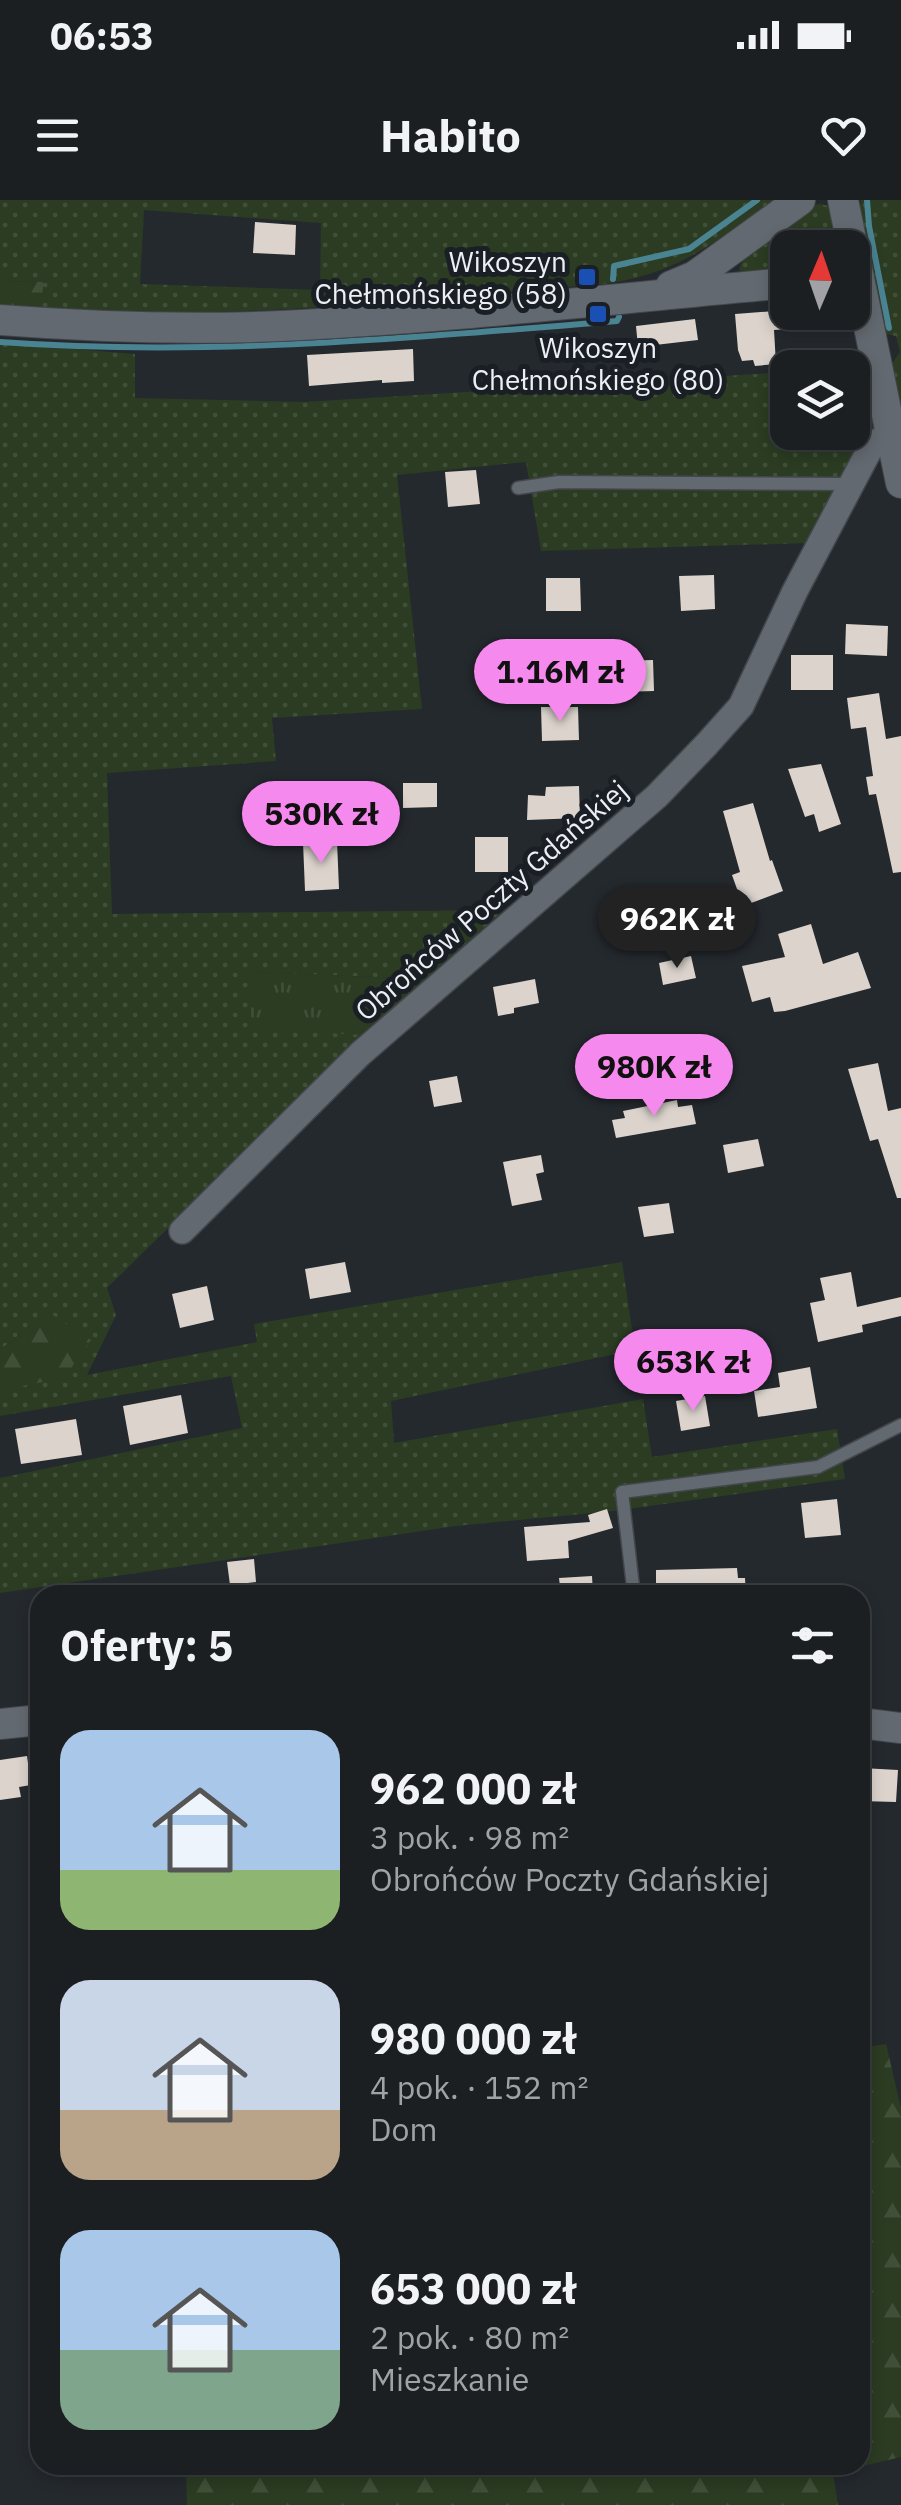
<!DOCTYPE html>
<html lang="pl">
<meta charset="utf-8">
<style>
:root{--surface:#1b1f22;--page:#282c2f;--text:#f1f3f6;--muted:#a0a2a5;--line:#393d40;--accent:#f689ed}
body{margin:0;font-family:"IBM Plex Sans",sans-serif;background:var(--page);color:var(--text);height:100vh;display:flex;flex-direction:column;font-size:38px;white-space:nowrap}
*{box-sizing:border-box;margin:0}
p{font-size:32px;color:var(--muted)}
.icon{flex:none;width:55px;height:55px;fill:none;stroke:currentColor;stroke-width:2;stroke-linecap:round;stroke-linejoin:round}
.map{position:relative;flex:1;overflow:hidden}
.drawer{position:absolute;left:30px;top:1385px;width:840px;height:890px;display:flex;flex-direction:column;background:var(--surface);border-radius:30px;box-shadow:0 5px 15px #0003,0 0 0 2px var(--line)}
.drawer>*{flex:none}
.needle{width:65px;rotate:2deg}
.buttons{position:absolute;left:770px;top:30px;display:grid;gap:20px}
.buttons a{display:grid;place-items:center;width:100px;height:100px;border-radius:20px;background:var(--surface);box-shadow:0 5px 15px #0003,0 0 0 2px var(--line);font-size:50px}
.price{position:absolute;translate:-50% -85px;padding:0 22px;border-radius:35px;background:var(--accent);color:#111;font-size:32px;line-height:65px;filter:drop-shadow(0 2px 5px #0008)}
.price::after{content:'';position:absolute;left:50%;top:60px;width:30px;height:22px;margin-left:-15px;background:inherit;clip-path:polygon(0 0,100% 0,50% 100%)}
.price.active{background:#222;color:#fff}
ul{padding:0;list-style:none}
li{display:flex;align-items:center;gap:30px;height:250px;padding:0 30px}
li span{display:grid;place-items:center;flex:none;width:280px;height:200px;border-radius:30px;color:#555}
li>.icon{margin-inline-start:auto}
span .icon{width:120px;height:120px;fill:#fffc;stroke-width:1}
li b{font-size:42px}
h2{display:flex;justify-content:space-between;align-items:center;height:120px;padding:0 30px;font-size:42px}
.status{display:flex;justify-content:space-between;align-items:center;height:70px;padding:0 50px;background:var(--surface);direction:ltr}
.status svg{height:28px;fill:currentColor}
header{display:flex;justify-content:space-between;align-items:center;height:130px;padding:0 30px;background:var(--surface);font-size:45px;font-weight:800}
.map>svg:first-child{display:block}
.grass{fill:url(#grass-dots);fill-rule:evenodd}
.forest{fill:url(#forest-firs)}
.park{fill:url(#park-tufts)}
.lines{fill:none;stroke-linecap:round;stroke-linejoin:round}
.stream{stroke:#4a8392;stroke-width:6}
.building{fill:#dbd3cc}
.service-casing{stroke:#43464c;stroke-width:15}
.minor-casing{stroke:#43464c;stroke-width:28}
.tertiary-casing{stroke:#43464c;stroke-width:32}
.service{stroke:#636970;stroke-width:12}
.minor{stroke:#636970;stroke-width:25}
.tertiary{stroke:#636970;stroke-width:30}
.transit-dot{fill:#1a4fb4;stroke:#1a1f25;stroke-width:4}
.labels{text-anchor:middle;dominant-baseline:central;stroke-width:10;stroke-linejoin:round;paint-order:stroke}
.poi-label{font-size:28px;fill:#eceff3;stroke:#1a1f25;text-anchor:end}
.street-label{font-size:28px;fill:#eceff3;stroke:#1a1f25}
</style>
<div class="status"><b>06:53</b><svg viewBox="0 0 49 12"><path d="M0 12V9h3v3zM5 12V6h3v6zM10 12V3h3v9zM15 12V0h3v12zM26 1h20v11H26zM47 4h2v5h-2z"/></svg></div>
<header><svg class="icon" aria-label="menu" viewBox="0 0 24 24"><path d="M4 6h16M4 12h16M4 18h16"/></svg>Habito<svg class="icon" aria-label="heart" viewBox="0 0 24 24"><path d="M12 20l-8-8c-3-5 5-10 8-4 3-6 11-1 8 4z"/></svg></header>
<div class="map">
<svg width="901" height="2305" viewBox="0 0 901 2305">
<defs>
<pattern id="grass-dots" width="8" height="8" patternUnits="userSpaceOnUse" patternTransform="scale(2.5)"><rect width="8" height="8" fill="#2b3c22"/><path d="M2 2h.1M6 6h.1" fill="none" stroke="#404f38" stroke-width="1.8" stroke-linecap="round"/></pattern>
<pattern id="forest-firs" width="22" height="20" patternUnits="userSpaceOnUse" patternTransform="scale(2.5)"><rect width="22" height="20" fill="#2b3c22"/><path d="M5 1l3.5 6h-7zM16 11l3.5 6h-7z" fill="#404f38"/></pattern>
<pattern id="park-tufts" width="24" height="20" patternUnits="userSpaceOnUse" patternTransform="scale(2.5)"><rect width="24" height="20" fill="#2b3c22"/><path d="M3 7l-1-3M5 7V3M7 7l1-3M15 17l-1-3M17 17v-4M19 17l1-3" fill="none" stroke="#404f38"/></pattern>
</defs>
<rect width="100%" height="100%" fill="#24292e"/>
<path class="grass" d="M 0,0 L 774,0 C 714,44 672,77 596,85 L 595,71 L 577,71 L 577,86 C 398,103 222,119 42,111 L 42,82 L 0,81 ZM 144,10 L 321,23 L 320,90 L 140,84 Z
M 861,0 L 901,0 L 901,223 L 889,168 L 900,152 L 896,136 L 886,134 L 881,128 L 860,20 Z
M 820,4 L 829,6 L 834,13 L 840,47 L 788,48 L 787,70 L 746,73 L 739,70 L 744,56 L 810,6 Z
M 0,143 L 135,154 L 135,198 L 304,202 L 787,172 L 788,232 L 852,232 L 853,168 L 863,168 L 876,224 L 808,343 L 541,351 L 526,262 L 397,275 L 422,509 L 272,518 L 276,561 L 107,573 L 112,714 L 504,710 L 425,779 L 252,772 L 365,835 L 107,1088 L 116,1115 L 87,1175 L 257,1142 L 254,1124 L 622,1062 L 635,1150 L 391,1201 L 394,1243 L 643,1199 L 652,1257 L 837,1229 L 845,1279 L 613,1311 L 456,1326 L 0,1393 L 0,1278 L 242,1228 L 231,1176 L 0,1216 L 0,1190 L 48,1112 L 0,1150 Z"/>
<path class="forest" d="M 0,81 L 43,82 L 42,111 L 0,108 Z
M 48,1112 L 91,1140 L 64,1178 L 0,1190 L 0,1150 Z
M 886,1844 L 901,1908 L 901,2257 L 833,2273 L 838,2305 L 187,2305 L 186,2265 L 860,2265 L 860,1848 Z"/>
<path class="park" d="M 252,772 L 425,779 L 365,835 L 249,829 Z"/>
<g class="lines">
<path class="stream" d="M 867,0 L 869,26 L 889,128
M 613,79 L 614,66 L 689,49 L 757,0
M 0,142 C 206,157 412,138 617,121 L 619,117"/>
</g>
<path class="building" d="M 255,22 L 296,25 L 295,55 L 253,53 Z
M 788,110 L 788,112 L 831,112 L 832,126 L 774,130 L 776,164 L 755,166 L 753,160 L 742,161 L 738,150 L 735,114 Z
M 695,119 L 698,140 L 638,147 L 636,126 Z
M 413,149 L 414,181 L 382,183 L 382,180 L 309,186 L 307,155 Z
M 476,270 L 480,304 L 448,307 L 445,272 Z
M 714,375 L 715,409 L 681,411 L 679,376 Z
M 546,378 L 580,378 L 581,411 L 546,411 Z
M 846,424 L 888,426 L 887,456 L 845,454 Z
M 791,455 L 833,455 L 833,490 L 791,490 Z
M 653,460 L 654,491 L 620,492 L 620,461 Z
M 879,493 L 886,539 L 901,536 L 901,672 L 893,673 L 876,594 L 869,595 L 866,577 L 873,576 L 866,527 L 851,529 L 847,498 Z
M 541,507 L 578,507 L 579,540 L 542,541 Z
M 821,564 L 841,624 L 819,632 L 814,614 L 805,617 L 788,569 Z
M 403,583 L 437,583 L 437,607 L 403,608 Z
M 579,586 L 580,618 L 527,620 L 528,595 L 545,596 L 546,587 Z
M 753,603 L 770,661 L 772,660 L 783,691 L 743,706 L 732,675 L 740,672 L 723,611 Z
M 475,637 L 508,637 L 508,672 L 475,672 Z
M 337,641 L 339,689 L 305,691 L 303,642 Z
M 811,724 L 823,764 L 858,752 L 871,788 L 785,811 L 774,812 L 770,797 L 752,802 L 742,766 L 785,757 L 778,734 Z
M 691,756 L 696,778 L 663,785 L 659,763 Z
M 535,779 L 539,803 L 514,808 L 514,813 L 498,816 L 493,787 Z
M 637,840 L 642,867 L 613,873 L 608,845 Z
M 878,863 L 888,911 L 901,908 L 901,998 L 897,998 L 878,939 L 870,941 L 848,869 Z
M 457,876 L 462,902 L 434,907 L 429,881 Z
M 677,900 L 678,907 L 692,905 L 696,924 L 616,938 L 612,920 L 625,918 L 623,911 Z
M 758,939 L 764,966 L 728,973 L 723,945 Z
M 541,955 L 544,972 L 536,974 L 542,1000 L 512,1006 L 503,962 Z
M 669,1003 L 674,1033 L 644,1037 L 638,1007 Z
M 345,1062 L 351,1092 L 310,1099 L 305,1069 Z
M 851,1072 L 857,1107 L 901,1097 L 901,1116 L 862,1125 L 863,1132 L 818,1142 L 810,1103 L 825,1100 L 820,1078 Z
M 207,1086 L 214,1120 L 180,1128 L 172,1094 Z
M 810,1167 L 817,1208 L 758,1217 L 754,1191 L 780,1187 L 778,1173 Z
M 181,1195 L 188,1233 L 130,1245 L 123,1206 Z
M 705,1196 L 710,1226 L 681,1231 L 676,1201 Z
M 76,1219 L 82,1255 L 21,1264 L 15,1229 Z
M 837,1299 L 841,1335 L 805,1338 L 801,1303 Z
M 607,1309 L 613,1328 L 568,1341 L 569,1358 L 527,1361 L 524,1327 L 590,1322 L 588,1315 Z
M 254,1359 L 256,1382 L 230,1385 L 227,1362 Z
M 737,1368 L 738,1378 L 745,1378 L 746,1395 L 656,1395 L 656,1370 Z
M 592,1376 L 593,1393 L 561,1395 L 559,1378 Z
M 27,1556 L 31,1585 L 19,1587 L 21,1597 L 0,1600 L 0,1560 Z
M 862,1568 L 898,1570 L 896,1602 L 860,1601 Z"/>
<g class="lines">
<defs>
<path id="service" d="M 518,288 L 559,282 L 851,284
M 634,1395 L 622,1292 L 818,1267 L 901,1225"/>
<path id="minor" d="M 182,1031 L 360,854 L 657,596 L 707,544 L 741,506 L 795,391 L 870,249 L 880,240 L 891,236"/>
<path id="tertiary" d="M 843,0 L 901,283
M 671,86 L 695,76 L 800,0
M 0,120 C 93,127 187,130 281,126 C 450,118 619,98 788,83
M 860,1523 L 901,1528
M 0,1524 L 40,1520"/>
</defs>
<use href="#service" class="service-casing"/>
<use href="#minor" class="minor-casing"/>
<use href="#tertiary" class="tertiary-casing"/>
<use href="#service" class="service"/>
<use href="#minor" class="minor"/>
<use href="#tertiary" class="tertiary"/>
</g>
<g class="transit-dot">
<rect x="577" y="67" width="20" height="20" rx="5"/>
<rect x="588" y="104" width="20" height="20" rx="5"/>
</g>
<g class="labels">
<g class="poi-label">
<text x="567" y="61">Wikoszyn<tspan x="567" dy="32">Chełmońskiego (58)</tspan></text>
<text x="598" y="147" text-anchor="middle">Wikoszyn<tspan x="598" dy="32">Chełmońskiego (80)</tspan></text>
</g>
<g class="street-label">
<text transform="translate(491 700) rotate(-41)">Obrońców Poczty Gdańskiej</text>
</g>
</g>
</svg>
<div class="buttons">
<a><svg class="needle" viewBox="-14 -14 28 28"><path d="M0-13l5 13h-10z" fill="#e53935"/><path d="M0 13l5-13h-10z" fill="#a0a2a5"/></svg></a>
<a><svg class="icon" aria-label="layers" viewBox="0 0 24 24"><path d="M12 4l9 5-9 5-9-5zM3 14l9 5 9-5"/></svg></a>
</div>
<b class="price" style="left:560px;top:524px">1.16M zł</b>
<b class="price" style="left:321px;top:666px">530K zł</b>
<b class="price active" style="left:677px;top:771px">962K zł</b>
<b class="price" style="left:654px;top:919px">980K zł</b>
<b class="price" style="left:693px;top:1214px">653K zł</b>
<section class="drawer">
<h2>Oferty: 5<svg class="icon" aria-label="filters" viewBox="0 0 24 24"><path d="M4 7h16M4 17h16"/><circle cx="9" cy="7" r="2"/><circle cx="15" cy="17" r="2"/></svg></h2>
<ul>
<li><span style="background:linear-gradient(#a9c7e8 70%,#8fb573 0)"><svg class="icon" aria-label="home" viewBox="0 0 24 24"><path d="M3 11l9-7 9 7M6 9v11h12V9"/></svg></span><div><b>962 000 zł</b><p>3 pok. · 98 m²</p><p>Obrońców Poczty Gdańskiej</p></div></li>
<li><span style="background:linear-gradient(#c9d6e8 65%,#b9a48a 0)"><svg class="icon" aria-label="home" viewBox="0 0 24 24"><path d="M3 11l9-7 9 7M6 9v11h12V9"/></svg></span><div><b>980 000 zł</b><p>4 pok. · 152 m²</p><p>Dom</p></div></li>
<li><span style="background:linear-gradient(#a9c7e8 60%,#7fa58c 0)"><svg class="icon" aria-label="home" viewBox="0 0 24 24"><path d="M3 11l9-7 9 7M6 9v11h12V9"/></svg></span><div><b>653 000 zł</b><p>2 pok. · 80 m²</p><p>Mieszkanie</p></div></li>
</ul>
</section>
</div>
